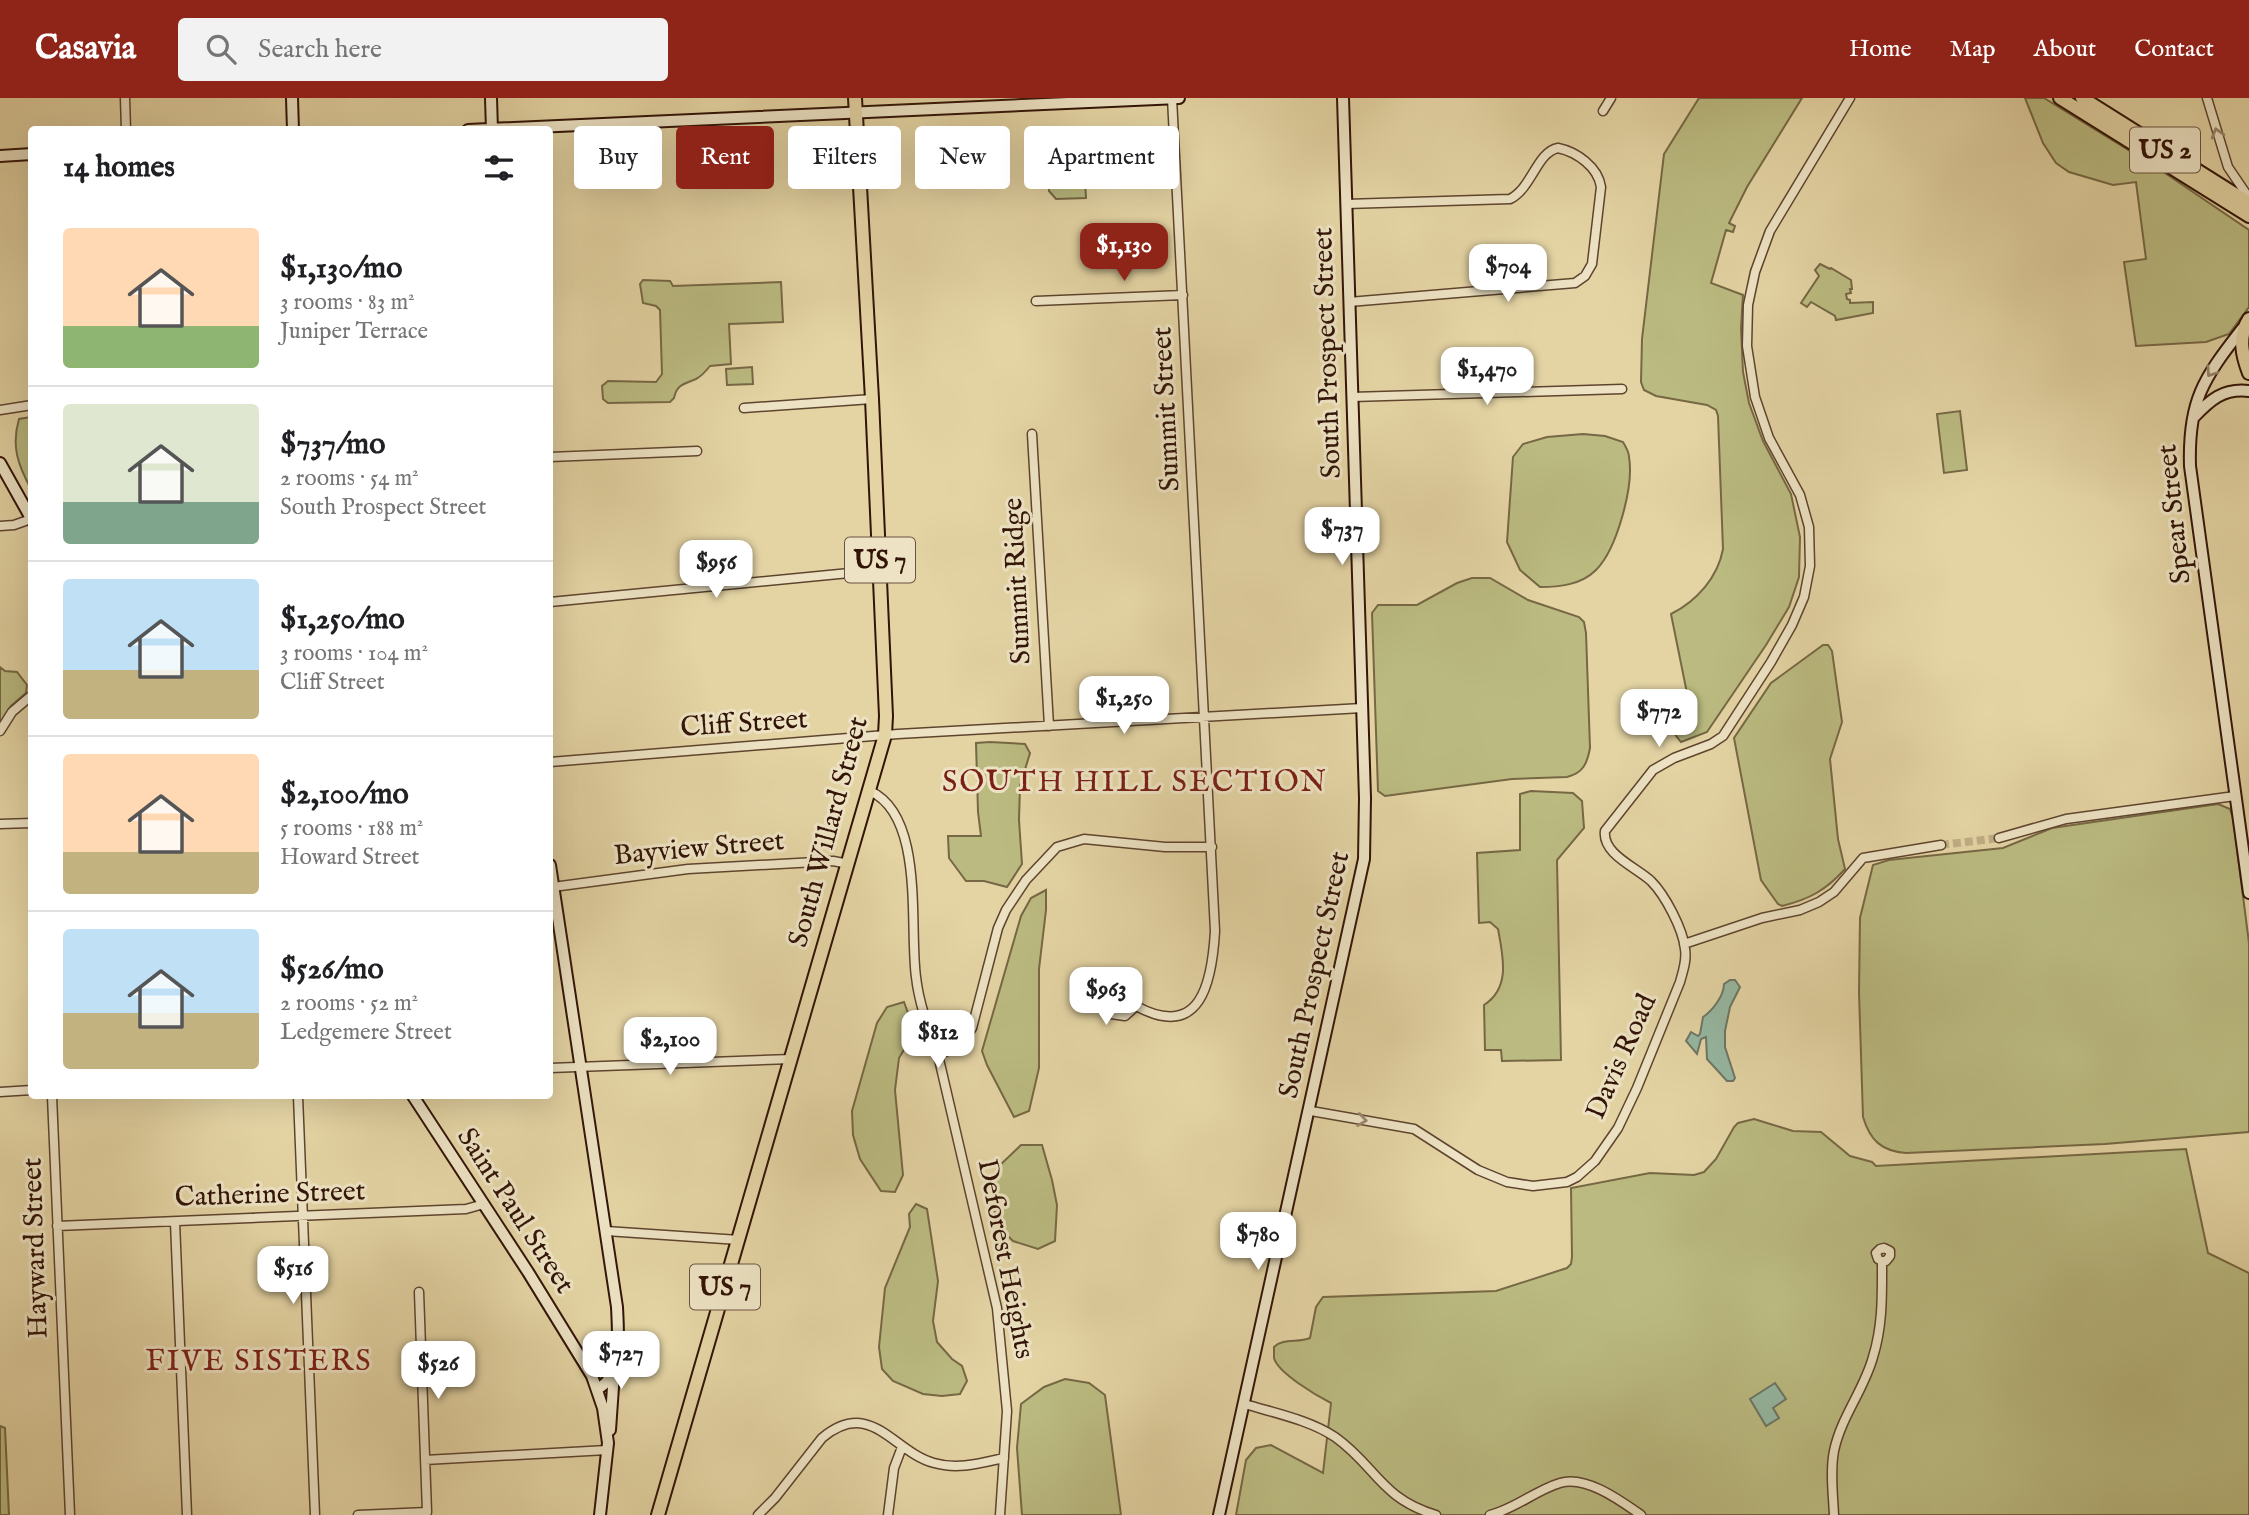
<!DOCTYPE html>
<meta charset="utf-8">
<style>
:root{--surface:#fff;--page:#f2f2f2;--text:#202124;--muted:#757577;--line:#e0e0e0;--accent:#8f2418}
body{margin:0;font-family:"IM FELL English",serif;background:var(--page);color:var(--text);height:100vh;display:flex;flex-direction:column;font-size:26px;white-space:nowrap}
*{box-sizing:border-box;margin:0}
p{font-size:23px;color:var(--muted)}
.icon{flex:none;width:38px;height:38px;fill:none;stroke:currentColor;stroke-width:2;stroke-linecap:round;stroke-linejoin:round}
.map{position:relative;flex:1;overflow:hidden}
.side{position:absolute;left:28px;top:28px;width:525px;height:973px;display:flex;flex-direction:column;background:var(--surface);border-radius:7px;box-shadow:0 7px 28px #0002}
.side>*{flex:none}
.hud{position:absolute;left:574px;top:28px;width:665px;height:63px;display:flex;gap:14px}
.price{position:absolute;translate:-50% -60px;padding:0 16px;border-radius:14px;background:#fff;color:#222;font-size:23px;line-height:46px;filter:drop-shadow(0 2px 4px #0008)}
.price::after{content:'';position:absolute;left:50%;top:42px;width:21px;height:16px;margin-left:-10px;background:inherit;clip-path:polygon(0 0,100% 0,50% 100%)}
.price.selected{background:var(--accent);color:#fff}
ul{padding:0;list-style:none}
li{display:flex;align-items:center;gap:21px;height:175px;padding:0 35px}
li+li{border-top:2px solid var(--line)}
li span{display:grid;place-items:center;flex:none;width:196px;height:140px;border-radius:7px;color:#555}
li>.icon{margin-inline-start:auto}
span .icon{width:84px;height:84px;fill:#fffc;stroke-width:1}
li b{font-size:30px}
h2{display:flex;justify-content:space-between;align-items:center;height:84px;padding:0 35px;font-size:30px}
.chip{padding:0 24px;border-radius:7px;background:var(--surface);box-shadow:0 7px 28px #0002;font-size:24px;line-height:63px}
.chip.selected{background:var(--accent);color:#fff}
header{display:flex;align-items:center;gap:42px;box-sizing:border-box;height:98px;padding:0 35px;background:var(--accent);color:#fff}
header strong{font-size:33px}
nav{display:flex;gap:38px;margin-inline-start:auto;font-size:24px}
.search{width:490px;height:63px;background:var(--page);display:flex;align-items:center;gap:18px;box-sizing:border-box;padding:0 24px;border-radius:7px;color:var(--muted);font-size:26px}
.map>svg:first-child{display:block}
.green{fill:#bbbb81;stroke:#766844;stroke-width:2}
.water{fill:#96b8a3;stroke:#6e7665;stroke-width:2}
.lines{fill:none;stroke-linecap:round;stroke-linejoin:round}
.street-tunnel{stroke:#c0ae85;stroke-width:8;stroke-dasharray:8 4;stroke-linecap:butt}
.street-casing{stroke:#5e442e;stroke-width:11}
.secondary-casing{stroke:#321407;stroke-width:14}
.primary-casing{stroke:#321407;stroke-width:16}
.street{stroke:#ede3c4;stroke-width:8}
.secondary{stroke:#ede3c4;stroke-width:10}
.primary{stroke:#e4d4a4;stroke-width:12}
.oneway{stroke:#99866f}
.labels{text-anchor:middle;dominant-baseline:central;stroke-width:6;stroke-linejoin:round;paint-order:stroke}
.shield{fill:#ede3c4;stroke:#6a5240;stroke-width:2}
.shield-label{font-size:26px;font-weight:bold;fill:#321407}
.street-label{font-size:28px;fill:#321407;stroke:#ede3c4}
.neighbourhood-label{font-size:30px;letter-spacing:2px;fill:#7a1f14;stroke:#ede3c4}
</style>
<header>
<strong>Casavia</strong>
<div class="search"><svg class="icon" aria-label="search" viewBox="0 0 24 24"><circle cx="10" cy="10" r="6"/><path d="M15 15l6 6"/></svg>Search here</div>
<nav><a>Home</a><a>Map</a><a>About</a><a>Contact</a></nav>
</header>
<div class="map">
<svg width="2249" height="1417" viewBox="0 0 2249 1417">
<rect width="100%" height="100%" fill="#e4d4a4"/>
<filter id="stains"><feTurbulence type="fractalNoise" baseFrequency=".00286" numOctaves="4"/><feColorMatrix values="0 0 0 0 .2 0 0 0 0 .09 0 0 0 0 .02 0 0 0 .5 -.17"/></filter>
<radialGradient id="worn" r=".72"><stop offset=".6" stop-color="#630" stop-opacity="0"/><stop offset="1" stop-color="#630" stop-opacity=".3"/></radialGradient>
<path class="green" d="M 1699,0 L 1802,0 L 1747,89 L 1729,125 L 1735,128 L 1733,134 L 1726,132 L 1711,185 L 1743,197 L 1741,230 L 1743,274 L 1749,305 L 1763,343 L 1791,396 L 1800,439 L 1799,479 L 1789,509 L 1766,547 L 1707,634 L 1681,644 L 1673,634 L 1673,618 L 1682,612 L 1688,600 L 1671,516 C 1697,503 1718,479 1723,451 L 1718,318 L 1716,312 L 1707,307 L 1656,298 L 1644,292 L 1641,284 L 1642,241 L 1664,56 Z
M 2025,0 L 2044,0 L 2159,71 L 2249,132 L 2249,209 L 2229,236 L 2206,244 L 2136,248 L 2124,164 L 2146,161 L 2136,84 L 2113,87 L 2069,74 L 2056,65 L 2043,45 Z
M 1083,47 L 1086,100 L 1056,101 L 1049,93 L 1046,49 Z
M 1820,166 L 1830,171 L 1831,170 L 1851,182 L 1852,191 L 1850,191 L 1851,195 L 1846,196 L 1847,201 L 1850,202 L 1850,205 L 1873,204 L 1873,215 L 1836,222 L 1835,218 L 1811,204 L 1807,209 L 1801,205 L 1819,178 L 1815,172 Z
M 643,182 L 670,183 L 673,188 L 781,184 L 783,224 L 729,226 L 731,266 L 710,268 C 706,273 702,278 696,281 C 684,286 677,286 674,300 L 670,304 L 608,305 L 603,301 L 602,288 L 608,283 L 656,284 L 662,276 L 660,212 L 656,208 L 643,205 L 640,186 Z
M 752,269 L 753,286 L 727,287 L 726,271 Z
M 1960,313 L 1967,372 L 1944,375 L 1937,316 Z
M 31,319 L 32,319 L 31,391 C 18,367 11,348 19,321 Z
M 1583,336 L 1605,338 L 1623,344 C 1625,348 1629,353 1629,359 C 1634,388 1617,451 1596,472 C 1581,487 1559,489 1540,489 L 1520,472 L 1507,444 L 1513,359 L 1523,346 L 1547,339 Z
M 1472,480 L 1490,480 L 1528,502 L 1579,519 L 1584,524 L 1586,535 L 1590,650 C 1587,666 1583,675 1567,679 L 1512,681 L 1385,698 L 1378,693 L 1372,515 L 1378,507 L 1417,507 L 1457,485 Z
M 1823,547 L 1828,547 L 1832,553 L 1842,624 L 1830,661 L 1838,741 L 1845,771 C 1826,792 1810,801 1782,808 L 1778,806 L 1761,782 L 1734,640 L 1771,585 Z
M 0,569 L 5,573 L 17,574 L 27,587 L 26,595 L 11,608 L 0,628 Z
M 990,644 L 1025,646 L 1030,655 L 1020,688 L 1019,722 L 1022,766 L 1007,789 L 984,783 L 966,783 L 949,760 L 948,738 L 981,738 L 978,714 L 976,645 Z
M 1531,693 L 1573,695 L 1582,703 L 1584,730 L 1557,762 L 1561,962 L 1502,963 L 1501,952 L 1485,952 L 1484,907 C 1511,890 1503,858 1498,831 L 1490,824 L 1479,825 L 1477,755 L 1520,752 L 1520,696 Z
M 2218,706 L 2230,711 L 2233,720 L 2249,845 L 2249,1034 L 2105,1046 L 1906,1055 C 1881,1053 1870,1042 1863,1019 L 1859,894 L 1860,820 L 1873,767 L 1889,762 L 2003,750 L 2052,730 Z
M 1046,792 L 1046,812 L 1039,871 L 1039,970 L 1029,1013 L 1014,1019 L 987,967 L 982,953 L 1021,818 L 1031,800 Z
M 904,904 L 915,934 L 899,960 L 895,992 L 903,1077 L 895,1094 L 881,1093 L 860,1061 L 853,1037 L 852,1013 L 877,925 L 887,909 Z
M 1754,1021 L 1793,1033 L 1821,1034 L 1850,1058 L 1872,1064 L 1876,1068 L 2186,1051 L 2208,1155 L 2249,1175 L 2249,1417 L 1236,1417 L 1246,1362 L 1256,1350 L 1271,1347 L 1323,1375 L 1331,1305 C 1317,1298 1278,1275 1274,1260 C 1274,1258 1274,1251 1274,1249 C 1283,1240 1298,1245 1310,1240 L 1316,1209 L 1323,1199 L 1496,1193 L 1567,1170 L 1571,1166 L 1572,1159 L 1571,1090 L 1650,1075 L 1694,1077 L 1704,1074 L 1716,1061 L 1734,1029 L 1738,1025 Z
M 1021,1047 L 1042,1047 L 1052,1082 L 1057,1107 L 1055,1143 L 1038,1151 L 1013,1143 L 999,1129 L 991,1101 L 997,1070 Z
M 916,1106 L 927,1111 L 938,1183 L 933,1223 L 937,1244 L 952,1261 L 962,1268 L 967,1283 L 960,1296 L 942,1298 L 923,1296 L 893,1283 L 882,1271 L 879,1249 L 885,1190 L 910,1129 L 909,1116 Z
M 1065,1281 L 1089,1285 L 1105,1297 L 1121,1417 L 1022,1417 L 1017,1350 L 1021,1306 L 1044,1289 Z
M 0,1328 L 5,1330 L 9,1417 L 0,1417 Z"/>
<path class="water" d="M 1730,882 L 1735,882 L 1740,889 L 1730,909 L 1725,933 L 1725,949 L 1735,980 L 1733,983 L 1727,983 L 1707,961 L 1706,939 L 1701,941 L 1697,956 L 1686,943 L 1691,934 L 1698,938 L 1700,936 L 1703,919 C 1712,913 1724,898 1724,886 Z
M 1775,1285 L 1786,1301 L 1773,1310 L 1779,1320 L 1766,1328 L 1750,1301 Z"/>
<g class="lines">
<path class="street-tunnel" d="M 1941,747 L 1999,740"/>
<defs>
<path id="street" d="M 125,0 L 126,32
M 2207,0 L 2228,69 L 2249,100
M 1603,13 L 1611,0
M 1346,106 L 1510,101 C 1532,90 1537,54 1558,50 C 1577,54 1598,69 1601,89 L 1592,166 L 1585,178 L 1575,185 L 1349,204
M 1036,203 L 1183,197
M 1352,299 L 1622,291
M 744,310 L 872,301
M 0,312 L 32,307
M 1032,336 L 1049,628
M 550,359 L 697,353
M 0,428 L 14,427 L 31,421
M 550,504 L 880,472
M 0,633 L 12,614 L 32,597
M 550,664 L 898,636 L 1362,610
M 870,693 C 925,718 909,828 916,879 C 919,906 929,932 938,957 L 958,948 L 972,930 L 998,830 L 1006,812 L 1026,782 L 1057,749 L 1084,741 L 1165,749 L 1212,749
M 0,726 L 32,725
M 1999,740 L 2066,721 L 2235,698
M 553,789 L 688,771 L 833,763 L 849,766
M 1684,846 L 1762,820 L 1800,812 L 1819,804 L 1834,794 L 1863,760 L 1941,747
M 1136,908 L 1125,918 L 1111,916 L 1103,904 L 1104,892 L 1116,884 L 1128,885 L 1136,893 L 1136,908 C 1201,943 1212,884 1215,833 L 1172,0
M 938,957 L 997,1210 L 1007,1313 L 1000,1417
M 550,970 L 792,961
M 0,994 L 32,992
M 52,998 L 70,1417
M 298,998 L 315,1417
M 1311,1013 L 1414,1031 L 1478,1072 L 1507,1084 L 1533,1088 L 1567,1084 L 1577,1079 L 1595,1063 L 1618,1030 L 1637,990 L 1680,884 C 1683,873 1687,862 1685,851 C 1683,831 1665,797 1651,783 C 1636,769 1602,756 1605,733 L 1653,672 L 1674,660 L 1711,646 L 1723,638 L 1771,564 L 1792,527 L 1804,499 L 1810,468 L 1809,429 L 1800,397 L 1769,340 L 1755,299 L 1747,248 L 1748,207 L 1755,174 L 1770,133 L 1850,0
M 175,1124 L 187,1417
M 57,1128 L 466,1111 L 484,1106
M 606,1133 L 739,1142
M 1245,1306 C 1274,1315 1310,1322 1335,1339 C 1376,1368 1380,1400 1436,1417
M 425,1362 L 607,1352
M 358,1417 L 427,1414 L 419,1194
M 758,1417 L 775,1400 L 822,1340 C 871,1299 893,1354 934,1365 C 958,1372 981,1365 1004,1360
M 888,1417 L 894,1370 L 902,1349
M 1490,1417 C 1515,1411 1536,1392 1560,1385 C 1586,1377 1621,1403 1641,1417
M 1834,1417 C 1833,1396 1830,1373 1834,1353 C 1841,1319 1864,1292 1873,1259 C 1883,1227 1882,1196 1882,1163 L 1878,1161 L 1876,1155 L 1880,1151 L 1884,1150 L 1890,1153 L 1890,1158 L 1886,1163 L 1882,1163"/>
<path id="secondary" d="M 292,0 L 293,32
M 491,0 L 492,32
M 468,32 L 1179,0
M 0,58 L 32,56
M 2242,231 C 2203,281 2188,303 2190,368 L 2249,795
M 2193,320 C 2210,302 2223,290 2249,293
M 0,365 L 32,422
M 550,767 L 617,1209 C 618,1233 623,1279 597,1291
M 413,998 L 528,1174 L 592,1278 L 603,1310 L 608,1345 L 600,1417
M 610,1332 L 614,1275
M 1219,1417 L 1364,761 L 1365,700 L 1343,0"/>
<path id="primary" d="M 2060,0 L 2249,118
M 2082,0 L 2249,105
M 2249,221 C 2238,238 2242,257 2249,275
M 658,1417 L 885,637 L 886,618 L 872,301 L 855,0"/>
</defs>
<use href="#street" class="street-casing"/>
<use href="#secondary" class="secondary-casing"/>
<use href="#primary" class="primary-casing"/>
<use href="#street" class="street"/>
<use href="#secondary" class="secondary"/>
<use href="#primary" class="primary"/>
</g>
<defs><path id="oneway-chevron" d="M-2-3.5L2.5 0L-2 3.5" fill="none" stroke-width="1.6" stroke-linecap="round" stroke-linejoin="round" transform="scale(1.75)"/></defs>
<g class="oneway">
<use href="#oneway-chevron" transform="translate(2217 35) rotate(-106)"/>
<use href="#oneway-chevron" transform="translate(2211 274) rotate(124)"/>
<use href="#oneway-chevron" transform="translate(1362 1022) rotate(8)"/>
</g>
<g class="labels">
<g class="shield">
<rect x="2130" y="29.5" width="70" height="45" rx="5"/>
<rect x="845" y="439.5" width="70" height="45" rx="5"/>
<rect x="690" y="1166.5" width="70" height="45" rx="5"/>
</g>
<g class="shield-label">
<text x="2165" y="52">US 2</text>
<text x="880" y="462">US 7</text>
<text x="725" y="1189">US 7</text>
</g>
<g class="street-label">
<text transform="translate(1328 255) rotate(-92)">South Prospect Street</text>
<text transform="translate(1167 311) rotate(-93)">Summit Street</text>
<text transform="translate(2175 416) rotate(-96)">Spear Street</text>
<text transform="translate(1018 483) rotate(-93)">Summit Ridge</text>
<text transform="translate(744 626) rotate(-4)">Cliff Street</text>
<text transform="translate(829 734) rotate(-75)">South Willard Street</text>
<text transform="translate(699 751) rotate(-5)">Bayview Street</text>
<text transform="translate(1315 877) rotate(-78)">South Prospect Street</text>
<text transform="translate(1622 959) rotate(-66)">Davis Road</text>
<text transform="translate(270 1097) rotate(-2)">Catherine Street</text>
<text transform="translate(515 1113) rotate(57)">Saint Paul Street</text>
<text transform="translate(36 1150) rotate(-92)">Hayward Street</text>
<text transform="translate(1005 1161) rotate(79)">Deforest Heights</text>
</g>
<g class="neighbourhood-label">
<text x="1135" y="685">SOUTH HILL SECTION</text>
<text x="259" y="1264">FIVE SISTERS</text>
</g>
</g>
<rect width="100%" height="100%" filter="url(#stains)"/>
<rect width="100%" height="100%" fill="url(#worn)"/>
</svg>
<b class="price selected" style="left:1124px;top:185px">$1,130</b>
<b class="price" style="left:1508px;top:206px">$704</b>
<b class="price" style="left:1487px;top:309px">$1,470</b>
<b class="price" style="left:1342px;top:469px">$737</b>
<b class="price" style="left:716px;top:502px">$956</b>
<b class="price" style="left:1124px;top:638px">$1,250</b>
<b class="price" style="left:1659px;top:651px">$772</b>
<b class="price" style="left:1106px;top:929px">$963</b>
<b class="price" style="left:938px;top:972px">$812</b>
<b class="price" style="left:670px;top:979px">$2,100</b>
<b class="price" style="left:1258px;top:1174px">$780</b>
<b class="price" style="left:293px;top:1208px">$516</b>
<b class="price" style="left:621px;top:1293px">$727</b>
<b class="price" style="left:438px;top:1303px">$526</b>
<div class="hud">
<a class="chip">Buy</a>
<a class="chip selected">Rent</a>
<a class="chip">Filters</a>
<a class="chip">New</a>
<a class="chip">Apartment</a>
</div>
<section class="side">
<h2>14 homes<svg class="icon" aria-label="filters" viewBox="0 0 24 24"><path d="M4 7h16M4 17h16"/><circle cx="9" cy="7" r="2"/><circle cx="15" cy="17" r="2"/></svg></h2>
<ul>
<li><span style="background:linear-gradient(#ffd9b3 70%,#8fb573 0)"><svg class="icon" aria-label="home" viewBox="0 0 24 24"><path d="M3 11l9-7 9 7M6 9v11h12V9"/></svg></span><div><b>$1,130/mo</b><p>3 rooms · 83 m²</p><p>Juniper Terrace</p></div></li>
<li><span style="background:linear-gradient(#dfe7d0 70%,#7fa58c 0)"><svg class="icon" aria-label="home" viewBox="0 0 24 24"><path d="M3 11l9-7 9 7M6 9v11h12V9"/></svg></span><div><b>$737/mo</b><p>2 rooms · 54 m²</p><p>South Prospect Street</p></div></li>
<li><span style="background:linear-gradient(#bfe0f5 65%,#c2b280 0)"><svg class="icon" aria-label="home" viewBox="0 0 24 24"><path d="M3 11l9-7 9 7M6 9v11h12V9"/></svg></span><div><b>$1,250/mo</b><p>3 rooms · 104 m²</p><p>Cliff Street</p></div></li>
<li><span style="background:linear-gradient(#ffd9b3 70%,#c2b280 0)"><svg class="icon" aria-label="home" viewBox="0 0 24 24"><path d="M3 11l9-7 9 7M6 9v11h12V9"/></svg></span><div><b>$2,100/mo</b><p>5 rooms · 188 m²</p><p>Howard Street</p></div></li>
<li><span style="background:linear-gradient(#bfe0f5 60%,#c2b280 0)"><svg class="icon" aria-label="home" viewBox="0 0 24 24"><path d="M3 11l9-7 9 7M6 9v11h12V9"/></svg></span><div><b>$526/mo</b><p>2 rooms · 52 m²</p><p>Ledgemere Street</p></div></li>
</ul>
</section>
</div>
